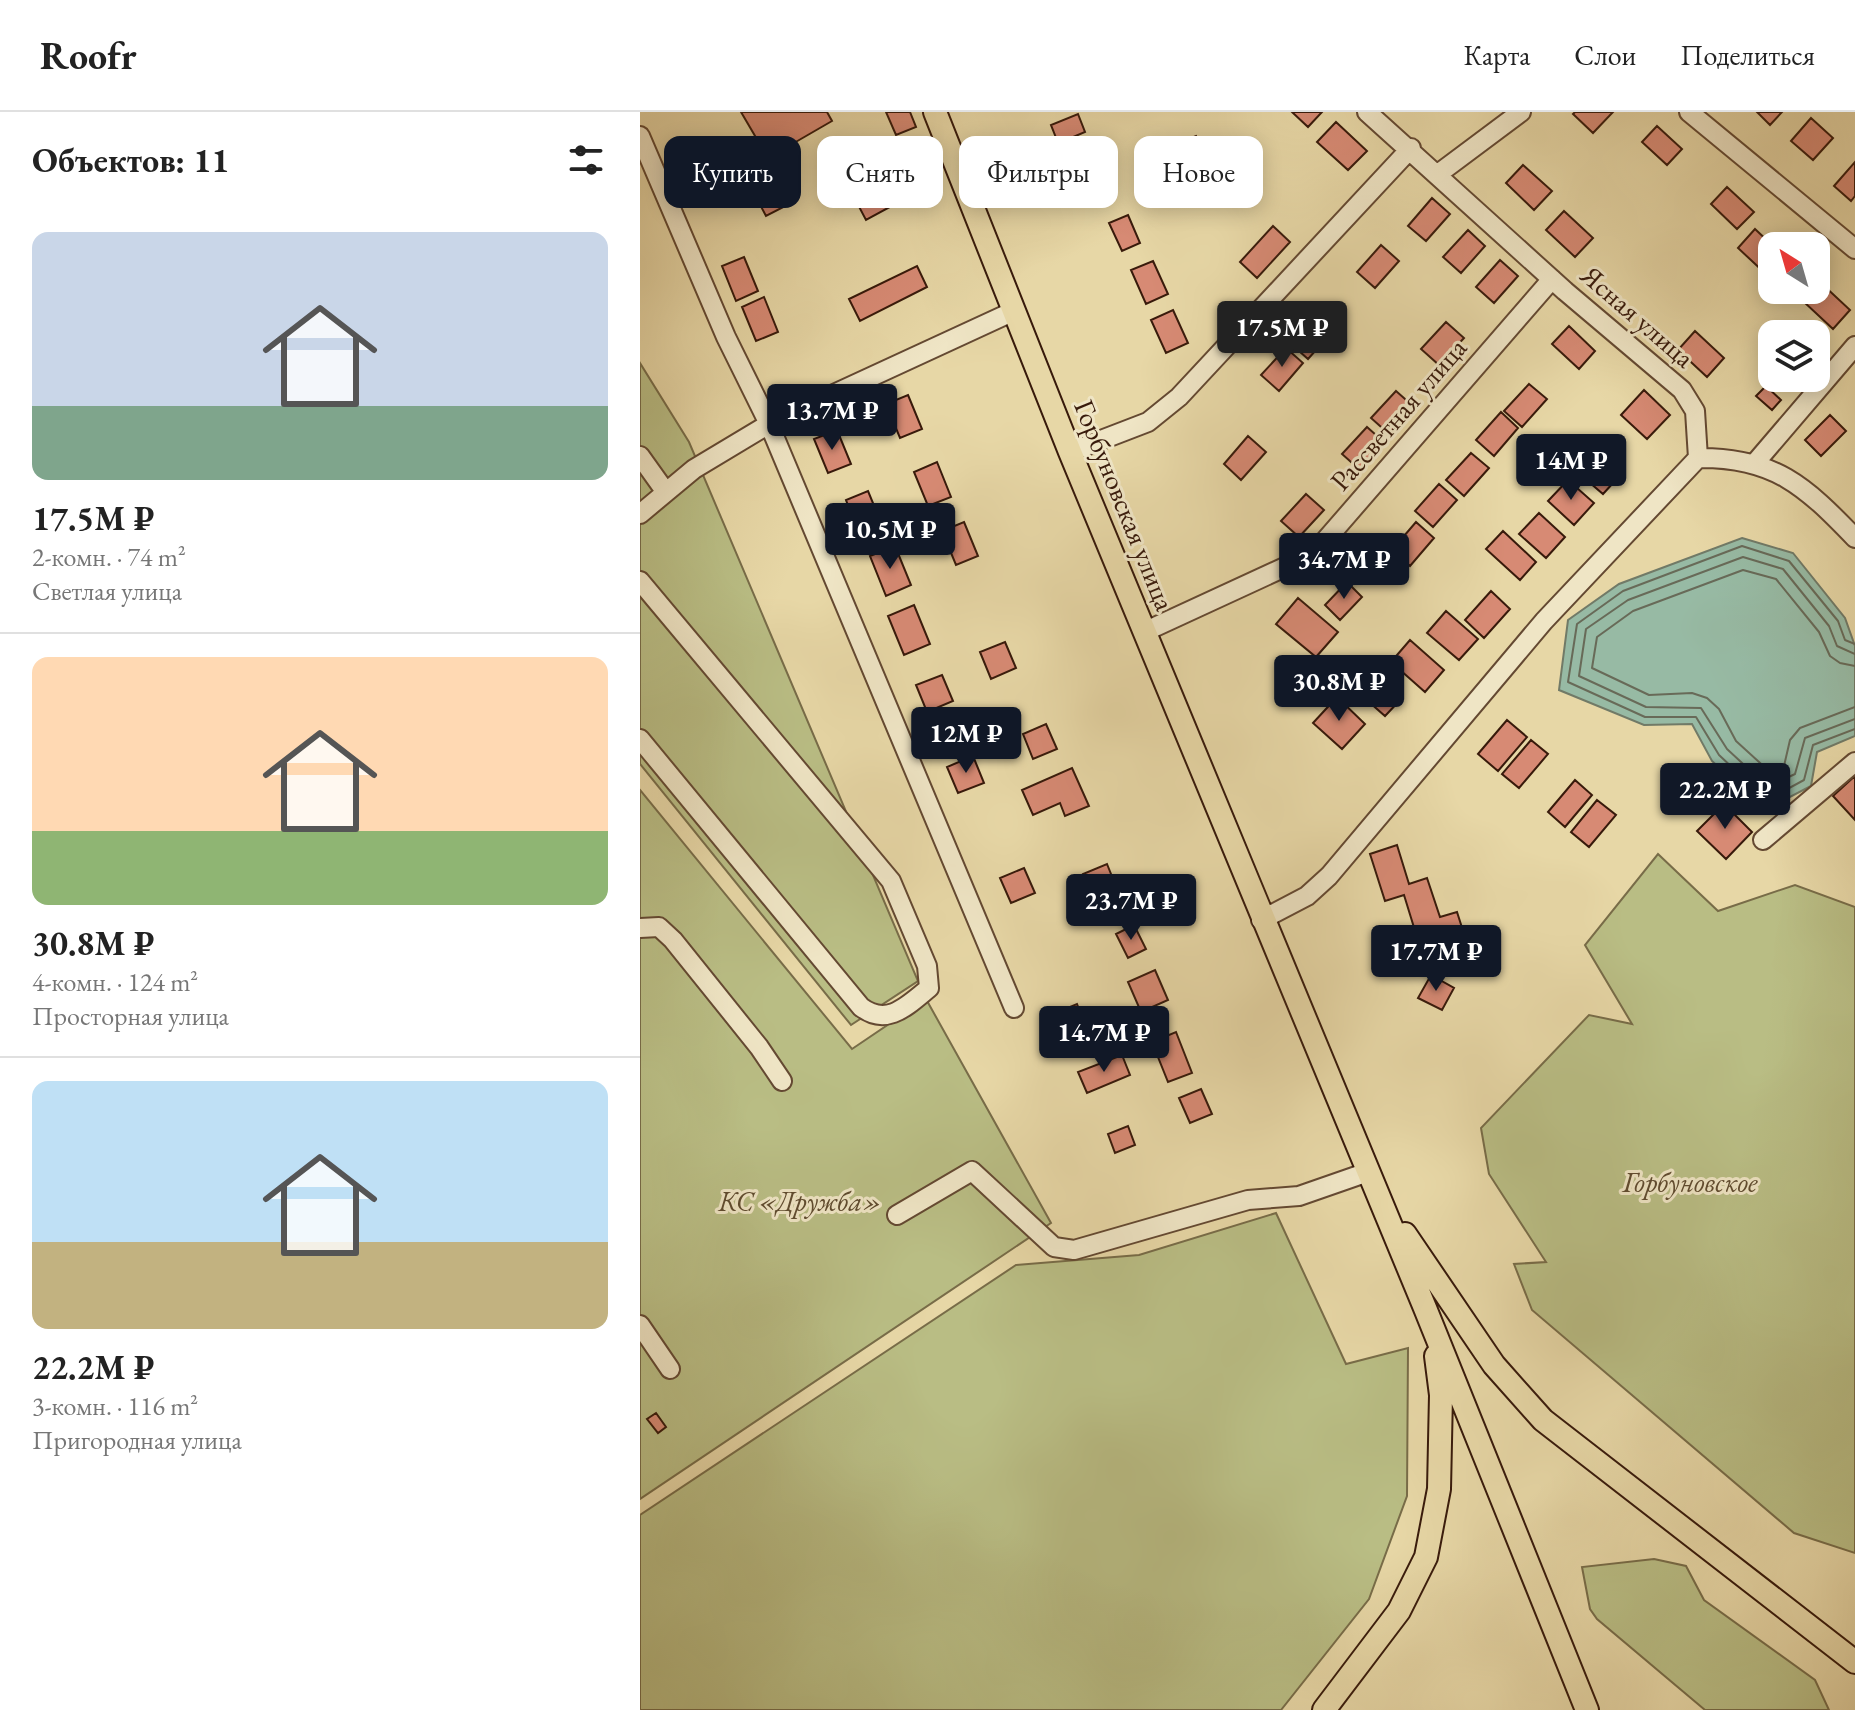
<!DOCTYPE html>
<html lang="ru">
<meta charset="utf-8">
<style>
:root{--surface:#fff;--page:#f6f6f6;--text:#222;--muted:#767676;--line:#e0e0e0;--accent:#111827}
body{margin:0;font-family:"EB Garamond",serif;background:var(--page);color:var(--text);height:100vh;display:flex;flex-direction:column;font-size:30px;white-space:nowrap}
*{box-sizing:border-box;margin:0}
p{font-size:26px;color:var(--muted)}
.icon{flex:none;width:44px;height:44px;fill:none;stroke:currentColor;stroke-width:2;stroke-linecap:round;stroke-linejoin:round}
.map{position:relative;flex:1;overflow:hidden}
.sheet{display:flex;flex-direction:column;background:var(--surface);width:640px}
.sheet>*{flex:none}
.hud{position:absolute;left:24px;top:24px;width:760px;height:72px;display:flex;gap:16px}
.needle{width:52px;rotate:323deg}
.tools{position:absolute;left:1118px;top:120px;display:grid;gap:16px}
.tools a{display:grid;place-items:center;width:72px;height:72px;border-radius:16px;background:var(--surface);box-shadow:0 4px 20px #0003;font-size:40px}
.price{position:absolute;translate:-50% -68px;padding:0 18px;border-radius:8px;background:var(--accent);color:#fff;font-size:26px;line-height:52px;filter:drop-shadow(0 2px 4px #0008)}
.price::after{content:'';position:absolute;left:50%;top:48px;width:24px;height:18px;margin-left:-12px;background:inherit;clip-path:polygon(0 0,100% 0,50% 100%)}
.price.on{background:#222;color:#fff}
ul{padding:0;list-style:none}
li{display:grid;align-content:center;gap:16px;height:424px;padding:0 32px}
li+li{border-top:2px solid var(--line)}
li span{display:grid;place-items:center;height:248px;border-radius:16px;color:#555}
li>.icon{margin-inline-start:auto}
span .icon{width:144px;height:144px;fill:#fffc;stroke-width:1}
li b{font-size:34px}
h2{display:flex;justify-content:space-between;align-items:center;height:96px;padding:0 32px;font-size:34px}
.chip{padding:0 28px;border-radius:16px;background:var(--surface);box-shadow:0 4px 20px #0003;font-size:28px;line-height:72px}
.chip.on{background:var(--accent);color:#fff}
header{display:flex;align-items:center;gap:48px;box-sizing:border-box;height:112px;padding:0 40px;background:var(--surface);border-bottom:2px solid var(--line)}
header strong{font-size:38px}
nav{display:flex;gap:44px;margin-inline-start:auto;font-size:28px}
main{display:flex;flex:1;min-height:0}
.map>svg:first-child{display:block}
.green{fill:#b9bd84;stroke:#786c48;stroke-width:2}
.water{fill:#97baa4;stroke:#717a67;stroke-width:2}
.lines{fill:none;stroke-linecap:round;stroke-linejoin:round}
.shore{stroke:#686a58;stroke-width:2}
.building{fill:#d78a74;stroke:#381a0b;stroke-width:2}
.minor-casing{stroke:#644932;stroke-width:22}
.major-casing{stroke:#381a0b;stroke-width:26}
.minor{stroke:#efe5c5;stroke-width:18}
.major{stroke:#e7d7a6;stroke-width:22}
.labels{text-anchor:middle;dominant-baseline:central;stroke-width:6;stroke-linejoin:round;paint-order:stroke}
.street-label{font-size:28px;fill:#381a0b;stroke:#efe5c5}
.park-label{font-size:28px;font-style:italic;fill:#5f4b2f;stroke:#efe5c5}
</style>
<header>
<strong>Roofr</strong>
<nav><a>Карта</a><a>Слои</a><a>Поделиться</a></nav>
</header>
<main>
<section class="sheet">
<h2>Объектов: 11<svg class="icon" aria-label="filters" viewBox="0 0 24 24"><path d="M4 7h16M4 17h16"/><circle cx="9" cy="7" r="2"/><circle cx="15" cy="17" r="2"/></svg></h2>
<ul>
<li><span style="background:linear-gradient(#c9d6e8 70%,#7fa58c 0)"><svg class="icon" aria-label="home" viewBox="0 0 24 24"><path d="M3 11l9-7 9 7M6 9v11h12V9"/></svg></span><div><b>17.5M ₽</b><p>2-комн. · 74 m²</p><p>Светлая улица</p></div></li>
<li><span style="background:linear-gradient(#ffd9b3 70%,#8fb573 0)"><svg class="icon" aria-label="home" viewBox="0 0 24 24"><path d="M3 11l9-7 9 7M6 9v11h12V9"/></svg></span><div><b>30.8M ₽</b><p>4-комн. · 124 m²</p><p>Просторная улица</p></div></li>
<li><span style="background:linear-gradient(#bfe0f5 65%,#c2b280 0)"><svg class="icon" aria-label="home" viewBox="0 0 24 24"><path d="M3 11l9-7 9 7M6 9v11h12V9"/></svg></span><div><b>22.2M ₽</b><p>3-комн. · 116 m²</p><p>Пригородная улица</p></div></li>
</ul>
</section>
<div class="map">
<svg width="1215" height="1598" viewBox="0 0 1215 1598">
<rect width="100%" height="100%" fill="#e7d7a6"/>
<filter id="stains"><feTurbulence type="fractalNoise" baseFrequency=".0025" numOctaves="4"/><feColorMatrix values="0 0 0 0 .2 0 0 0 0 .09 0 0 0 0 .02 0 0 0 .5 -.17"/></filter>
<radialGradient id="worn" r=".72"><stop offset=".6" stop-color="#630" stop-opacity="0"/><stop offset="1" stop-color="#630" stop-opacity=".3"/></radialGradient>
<path class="green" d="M 0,251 L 49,330 L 278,869 L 211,913 L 0,652 Z
M 0,678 L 212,937 L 286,887 L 411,1111 L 0,1387 Z
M 1018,742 L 1078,799 L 1155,773 L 1215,795 L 1215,1441 L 1154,1421 L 892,1198 L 874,1152 L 906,1150 L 849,1062 L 841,1016 L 949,903 L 992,912 L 945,833 Z
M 636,1101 L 706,1252 L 768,1236 L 767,1384 L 729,1487 L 641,1598 L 0,1598 L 0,1403 L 376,1153 L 499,1143 Z
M 1014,1447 L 1046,1454 L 1064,1488 L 1175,1568 L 1189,1598 L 1065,1598 L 957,1507 L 950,1497 L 942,1455 Z"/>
<path class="water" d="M 1102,426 L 1153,441 L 1205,506 L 1215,534 L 1215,624 L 1177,640 L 1171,674 L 1125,698 L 1072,649 L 1052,612 L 1004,613 L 919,578 L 928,508 L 979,472 Z"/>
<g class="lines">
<path class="shore" d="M 1215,532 L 1205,528 L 1198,509 L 1149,449 L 1102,434 L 983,479 L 937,512 L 928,570 L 1005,605 L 1056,605 L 1079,643 L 1127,688 L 1164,668 L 1173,633 L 1215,617
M 1215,542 L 1197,534 L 1189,514 L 1143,457 L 1103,445 L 988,488 L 946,517 L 939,564 L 1006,595 L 1061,596 L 1087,637 L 1128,675 L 1155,662 L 1165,626 L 1215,607
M 1215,554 L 1200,551 L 1190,544 L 1179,520 L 1136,467 L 1103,458 L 993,499 L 957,525 L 952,556 L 1009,583 L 1052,581 L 1067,586 L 1079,597 L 1096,629 L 1130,660 L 1144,654 L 1150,628 L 1160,616 L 1215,595"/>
</g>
<path class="building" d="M 101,0 L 187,0 L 192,9 L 128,46 Z
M 246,0 L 270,0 L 276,15 L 256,23 Z
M 652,0 L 682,0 L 668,15 Z
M 935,0 L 973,0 L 953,21 L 933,2 Z
M 1117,0 L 1142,0 L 1130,13 Z
M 438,2 L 445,20 L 433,25 L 441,45 L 426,51 L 411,13 Z
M 1171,6 L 1193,26 L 1173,48 L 1151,29 Z
M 696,10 L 727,39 L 708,58 L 677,30 Z
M 1017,14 L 1042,37 L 1027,53 L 1002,30 Z
M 556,24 L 565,46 L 531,60 L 522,38 Z
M 1215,50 L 1215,84 L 1211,89 L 1194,74 Z
M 883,53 L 912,79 L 894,98 L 866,71 Z
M 272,58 L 283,77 L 226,108 L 216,89 Z
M 145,70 L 155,89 L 126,104 L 116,85 Z
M 1087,75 L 1114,100 L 1097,117 L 1071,92 Z
M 792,86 L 810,102 L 786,129 L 768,114 Z
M 924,99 L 953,126 L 935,145 L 906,118 Z
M 488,103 L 500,131 L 482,139 L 469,111 Z
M 633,114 L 650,130 L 617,166 L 600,150 Z
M 1115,117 L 1133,134 L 1132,157 L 1127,163 L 1098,136 Z
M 828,118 L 845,134 L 821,161 L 803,145 Z
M 741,133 L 759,149 L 735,176 L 717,160 Z
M 104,145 L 118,179 L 96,189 L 82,154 Z
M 860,148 L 878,164 L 854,191 L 836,175 Z
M 513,149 L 528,182 L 506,192 L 491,158 Z
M 277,154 L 287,175 L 220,209 L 209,187 Z
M 1181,171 L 1210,198 L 1193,217 L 1164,190 Z
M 124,185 L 138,220 L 116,229 L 102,195 Z
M 533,198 L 548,231 L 526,241 L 511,208 Z
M 674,204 L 692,220 L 668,247 L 650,231 Z
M 806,210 L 824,226 L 799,253 L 781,237 Z
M 929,214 L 955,239 L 939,257 L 912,232 Z
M 1055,219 L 1084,246 L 1067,265 L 1038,238 Z
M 646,236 L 663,251 L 639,279 L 621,263 Z
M 889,272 L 907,287 L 882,315 L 864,299 Z
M 1126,274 L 1141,288 L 1132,298 L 1116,284 Z
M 1004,278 L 1030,303 L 1007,327 L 981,303 Z
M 756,279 L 773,294 L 749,322 L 731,306 Z
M 268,283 L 282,317 L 260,326 L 246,292 Z
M 861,300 L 878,316 L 854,344 L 836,328 Z
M 1190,303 L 1206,319 L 1181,344 L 1165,328 Z
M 727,315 L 745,331 L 720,358 L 702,342 Z
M 197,318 L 211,352 L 188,361 L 174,327 Z
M 608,324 L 626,340 L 601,368 L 584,352 Z
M 957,335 L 984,359 L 963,382 L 936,359 Z
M 831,341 L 849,356 L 824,384 L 806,368 Z
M 297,350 L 311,385 L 288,394 L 274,360 Z
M 928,368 L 954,391 L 934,413 L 908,389 Z
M 799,372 L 817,388 L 793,415 L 775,399 Z
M 228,379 L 242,413 L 219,423 L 206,388 Z
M 666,382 L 684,398 L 659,425 L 641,409 Z
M 899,401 L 925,425 L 906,446 L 879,422 Z
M 324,410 L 338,444 L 316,453 L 302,419 Z
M 776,410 L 794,426 L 770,454 L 752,438 Z
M 863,419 L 896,450 L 880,468 L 846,437 Z
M 255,434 L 271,473 L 246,484 L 230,444 Z
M 707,470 L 722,485 L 700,508 L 685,493 Z
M 851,479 L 870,497 L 844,526 L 825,508 Z
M 658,486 L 698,520 L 676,545 L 636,512 Z
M 274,493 L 290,532 L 264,543 L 248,504 Z
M 806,499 L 838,527 L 819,548 L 787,521 Z
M 770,528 L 804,558 L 785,580 L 751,550 Z
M 365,530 L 376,556 L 351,567 L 340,540 Z
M 302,563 L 313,589 L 287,600 L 276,573 Z
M 737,565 L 762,586 L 745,604 L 721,583 Z
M 697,585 L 725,612 L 702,637 L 673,611 Z
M 867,608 L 887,625 L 858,659 L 838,642 Z
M 406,612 L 417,637 L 393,647 L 383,622 Z
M 891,628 L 908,642 L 879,676 L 862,662 Z
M 333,644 L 344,671 L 318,681 L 307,655 Z
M 432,656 L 449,694 L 425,704 L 420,691 L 393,703 L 382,678 Z
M 1215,664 L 1215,708 L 1193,684 Z
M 935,668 L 952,683 L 925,715 L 908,700 Z
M 957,688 L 976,703 L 949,735 L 931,720 Z
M 1084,692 L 1112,720 L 1086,747 L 1057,719 Z
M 757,733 L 769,772 L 787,766 L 800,805 L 817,800 L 832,847 L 806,855 L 793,816 L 776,822 L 764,783 L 745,789 L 730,742 Z
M 467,752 L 477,777 L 453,787 L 443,762 Z
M 384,756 L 395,781 L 371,791 L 360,766 Z
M 494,813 L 506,837 L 488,846 L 476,822 Z
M 515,858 L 528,888 L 501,900 L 488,870 Z
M 791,863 L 814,876 L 802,898 L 778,886 Z
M 437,892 L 447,917 L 423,927 L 413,902 Z
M 536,920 L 552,961 L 528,970 L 512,930 Z
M 482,943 L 490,963 L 447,981 L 438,960 Z
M 561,977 L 572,1002 L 550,1011 L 539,986 Z
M 488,1014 L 495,1033 L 475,1041 L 468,1022 Z
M 16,1301 L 26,1315 L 18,1321 L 7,1307 Z"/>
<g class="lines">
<defs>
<path id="minor" d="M 727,0 L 925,179 L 1042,278 L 1055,299 L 1058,346 C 1134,345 1165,374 1215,426
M 1049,0 L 1215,137
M 0,24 L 86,225 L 129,312 L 374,896
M 798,62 L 881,0
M 430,340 L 508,310 L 539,285 L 771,36
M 0,344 L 25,379
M 1115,351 L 1215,234
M 0,402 L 54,357 L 129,312 L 374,199
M 0,469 L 251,769 L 287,854 L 289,876 C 267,894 247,915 221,895 L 0,627
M 504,520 L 658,449 L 683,431 L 912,167
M 1123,728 L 1215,650
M 621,808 L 667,784 L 689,764 L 904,509 L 1058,346
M 0,816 L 19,815 L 33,828 L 119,935 L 142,969
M 257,1103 L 332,1059 L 414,1135 L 434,1138 L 608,1088 L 659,1084 L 728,1060
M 0,1213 L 30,1257"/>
<path id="major" d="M 295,0 L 430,340 L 785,1196 L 947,1598
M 765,1122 L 854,1253 L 903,1308 L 1215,1550
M 684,1598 L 759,1499 L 786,1445 L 799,1377 L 801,1283 L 796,1244"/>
</defs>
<use href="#minor" class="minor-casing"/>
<use href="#major" class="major-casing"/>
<use href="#minor" class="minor"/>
<use href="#major" class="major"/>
</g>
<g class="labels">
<g class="street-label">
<text transform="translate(998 204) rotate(41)">Ясная улица</text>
<text transform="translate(758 302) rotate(-49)">Рассветная улица</text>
<text transform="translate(485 393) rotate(68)">Горбуновская улица</text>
</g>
<g class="park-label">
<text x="1050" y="1070">Горбуновское</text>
<text x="160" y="1089">КС «Дружба»</text>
</g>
</g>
<rect width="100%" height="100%" filter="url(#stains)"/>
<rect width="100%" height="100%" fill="url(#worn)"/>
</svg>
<div class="tools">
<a><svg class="needle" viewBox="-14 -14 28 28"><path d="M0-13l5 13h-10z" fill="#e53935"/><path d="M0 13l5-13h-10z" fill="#767676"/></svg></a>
<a><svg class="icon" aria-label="layers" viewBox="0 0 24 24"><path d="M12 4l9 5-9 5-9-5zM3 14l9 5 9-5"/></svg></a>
</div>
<b class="price on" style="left:642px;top:257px">17.5M ₽</b>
<b class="price" style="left:192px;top:340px">13.7M ₽</b>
<b class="price" style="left:931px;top:390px">14M ₽</b>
<b class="price" style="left:250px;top:459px">10.5M ₽</b>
<b class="price" style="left:704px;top:489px">34.7M ₽</b>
<b class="price" style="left:699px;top:611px">30.8M ₽</b>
<b class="price" style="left:326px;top:663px">12M ₽</b>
<b class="price" style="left:1085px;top:719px">22.2M ₽</b>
<b class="price" style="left:491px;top:830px">23.7M ₽</b>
<b class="price" style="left:796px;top:881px">17.7M ₽</b>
<b class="price" style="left:464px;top:962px">14.7M ₽</b>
<div class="hud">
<a class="chip on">Купить</a>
<a class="chip">Снять</a>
<a class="chip">Фильтры</a>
<a class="chip">Новое</a>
</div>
</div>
</main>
